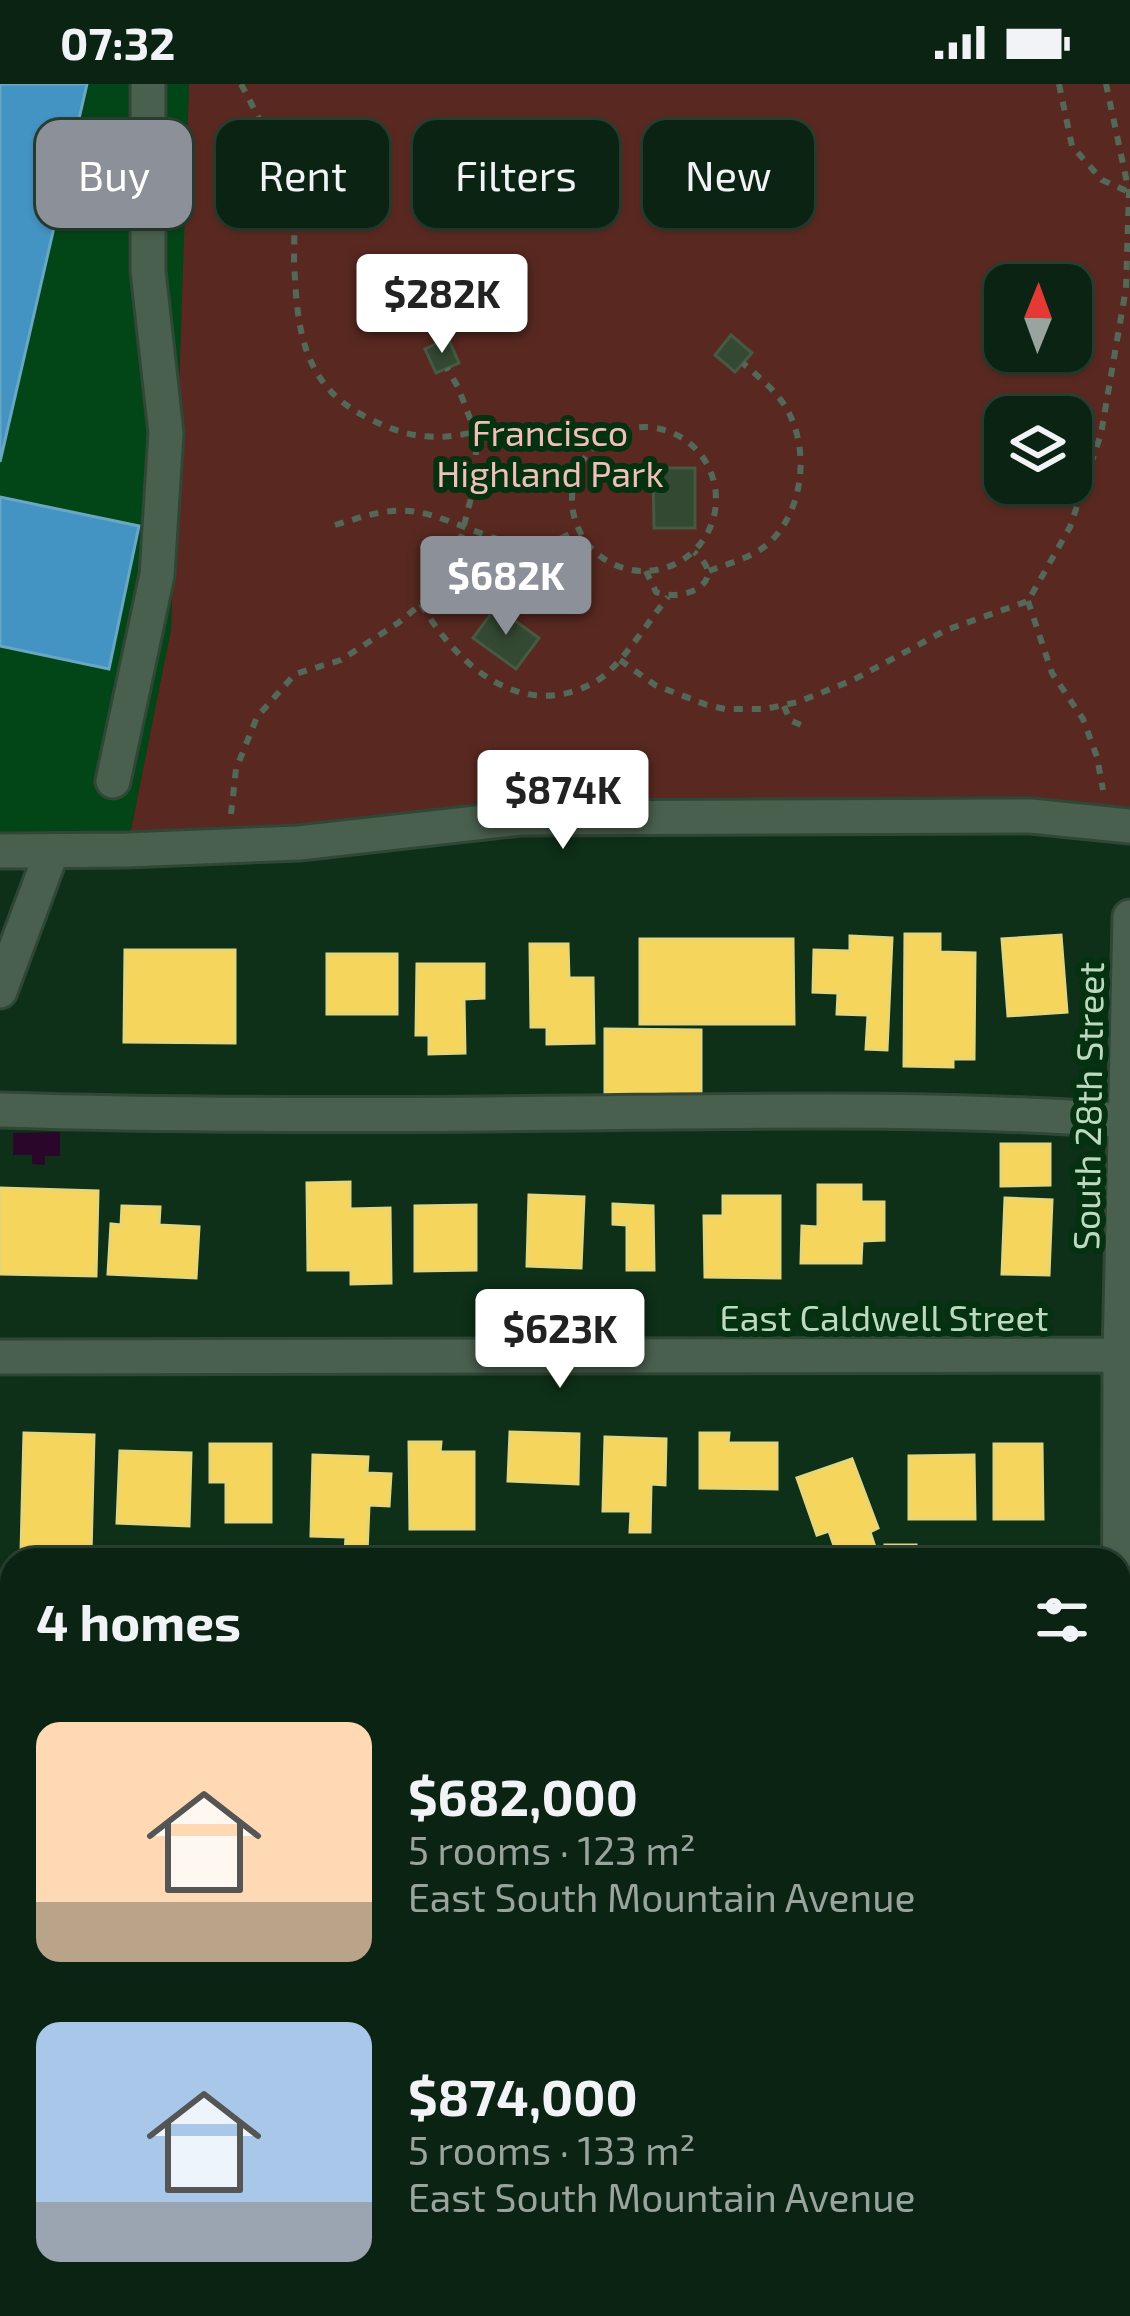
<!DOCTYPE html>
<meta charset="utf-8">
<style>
:root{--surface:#0a2312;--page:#132b1b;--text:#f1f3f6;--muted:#99a49f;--line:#2a4032;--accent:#8c9099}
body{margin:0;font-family:"Exo 2",sans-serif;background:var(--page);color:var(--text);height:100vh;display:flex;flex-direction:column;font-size:45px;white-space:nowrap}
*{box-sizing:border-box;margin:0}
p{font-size:39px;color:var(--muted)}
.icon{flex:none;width:66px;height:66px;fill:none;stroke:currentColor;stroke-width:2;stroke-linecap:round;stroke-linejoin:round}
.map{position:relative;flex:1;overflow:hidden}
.sheet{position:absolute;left:0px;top:1464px;width:1131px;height:768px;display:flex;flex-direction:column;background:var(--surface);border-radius:36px 36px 0 0;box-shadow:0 3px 9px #0004,0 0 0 3px var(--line)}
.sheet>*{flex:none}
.top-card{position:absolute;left:36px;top:36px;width:1059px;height:108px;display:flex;gap:24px}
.needle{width:78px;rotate:1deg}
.tools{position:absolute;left:984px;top:180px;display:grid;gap:24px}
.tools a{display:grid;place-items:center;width:108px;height:108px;border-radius:24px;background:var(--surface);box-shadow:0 3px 9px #0004,0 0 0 3px var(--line);font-size:60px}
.price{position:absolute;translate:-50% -102px;padding:0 27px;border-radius:12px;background:#fff;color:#222;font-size:39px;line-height:78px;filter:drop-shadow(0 3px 6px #0008)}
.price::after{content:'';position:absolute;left:50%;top:72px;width:36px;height:27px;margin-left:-18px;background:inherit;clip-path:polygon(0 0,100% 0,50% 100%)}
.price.selected{background:var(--accent);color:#fff}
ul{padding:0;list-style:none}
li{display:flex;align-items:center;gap:36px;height:300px;padding:0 36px}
li span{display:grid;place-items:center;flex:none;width:336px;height:240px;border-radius:24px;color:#555}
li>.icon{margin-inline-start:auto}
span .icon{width:144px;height:144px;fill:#fffc;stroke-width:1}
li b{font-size:51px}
h2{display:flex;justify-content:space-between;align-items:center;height:144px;padding:0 36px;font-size:51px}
.tag{padding:0 42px;border-radius:24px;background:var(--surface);box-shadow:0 3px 9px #0004,0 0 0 3px var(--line);font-size:42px;line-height:108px}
.tag.selected{background:var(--accent);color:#fff}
.status{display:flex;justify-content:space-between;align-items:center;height:84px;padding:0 60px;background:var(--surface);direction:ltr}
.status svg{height:33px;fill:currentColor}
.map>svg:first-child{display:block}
.built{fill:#024517}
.green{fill:#592921;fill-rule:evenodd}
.water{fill:#29062a}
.homes{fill:#f6d55c;stroke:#e5d67a;stroke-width:3}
.schools{fill:#4393c3;stroke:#68a8c2;stroke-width:3}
.building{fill:#344932;stroke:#455943;stroke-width:3}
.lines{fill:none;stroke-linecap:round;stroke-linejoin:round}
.minor-casing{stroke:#304736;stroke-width:39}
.path{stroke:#546858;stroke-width:6;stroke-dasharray:9 9;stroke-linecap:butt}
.minor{stroke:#4a604f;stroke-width:33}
.labels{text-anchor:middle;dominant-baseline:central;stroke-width:12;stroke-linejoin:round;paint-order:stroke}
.park-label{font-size:36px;fill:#f0c0b8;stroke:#043110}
.street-label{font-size:36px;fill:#bddac0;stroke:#043110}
</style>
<div class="status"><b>07:32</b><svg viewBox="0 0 49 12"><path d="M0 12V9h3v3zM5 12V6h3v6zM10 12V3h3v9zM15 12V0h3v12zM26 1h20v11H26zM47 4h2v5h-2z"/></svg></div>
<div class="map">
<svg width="1130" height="2232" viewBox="0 0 1130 2232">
<rect width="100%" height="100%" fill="#0e2f18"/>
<path class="built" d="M 0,0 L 189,0 L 171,545 L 127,766 L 0,766 Z"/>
<path class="green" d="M 189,0 L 1130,0 L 1130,742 L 827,735 L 127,766 L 171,545 ZM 1005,201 L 1071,201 L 1071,267 L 1005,267 ZM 1005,333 L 1071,333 L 1071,399 L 1005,399 Z
M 0,1795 L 12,1795 L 12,2220 L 1119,2220 L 1119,2111 L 1130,2111 L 1130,2232 L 0,2232 Z"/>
<path class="water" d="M 60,1048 L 60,1072 L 45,1072 L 45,1081 L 32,1080 L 32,1071 L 13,1071 L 13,1049 Z"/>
<path class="homes" d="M 905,850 L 940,850 L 940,868 L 975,869 L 974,975 L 953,975 L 953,983 L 904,982 Z
M 1061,851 L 1067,928 L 1008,932 L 1002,855 Z
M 850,852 L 892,854 L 887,966 L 866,965 L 868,931 L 837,930 L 838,909 L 813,908 L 814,866 L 850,867 Z
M 640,855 L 793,855 L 794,940 L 640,940 Z
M 530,860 L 568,860 L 569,894 L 593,894 L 594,959 L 547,960 L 547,943 L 531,943 Z
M 125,866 L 235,866 L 235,959 L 124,958 Z
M 327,870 L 397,870 L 397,930 L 327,930 Z
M 417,880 L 484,880 L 484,914 L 464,915 L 465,969 L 429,970 L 429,951 L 416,951 Z
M 605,945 L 701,946 L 701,1013 L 605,1013 Z
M 1001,1060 L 1050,1060 L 1050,1101 L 1001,1102 Z
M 350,1098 L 350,1125 L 390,1124 L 391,1199 L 351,1200 L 351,1186 L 308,1186 L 307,1099 Z
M 818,1101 L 861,1101 L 861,1118 L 884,1118 L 884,1156 L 862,1157 L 861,1179 L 801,1179 L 802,1142 L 818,1143 Z
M 0,1104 L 98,1107 L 96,1192 L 0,1190 Z
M 529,1111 L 584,1113 L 581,1184 L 527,1182 Z
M 723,1112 L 780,1112 L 780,1194 L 705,1193 L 704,1132 L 723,1132 Z
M 1005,1114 L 1052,1116 L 1049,1191 L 1002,1190 Z
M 613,1120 L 653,1122 L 654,1186 L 627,1186 L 627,1141 L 613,1140 Z
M 476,1121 L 476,1186 L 415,1187 L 415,1122 Z
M 122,1122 L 160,1123 L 159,1141 L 199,1143 L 196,1194 L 108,1190 L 111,1140 L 121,1141 Z
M 510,1348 L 579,1350 L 578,1400 L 508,1397 Z
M 24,1349 L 94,1351 L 91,1470 L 21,1468 Z
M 700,1349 L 729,1349 L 728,1359 L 777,1359 L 777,1405 L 700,1404 Z
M 605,1353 L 666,1355 L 665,1401 L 651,1400 L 650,1448 L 630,1448 L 631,1427 L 603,1427 Z
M 409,1358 L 441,1358 L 440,1368 L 474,1368 L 474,1445 L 410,1445 Z
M 210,1360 L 271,1360 L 271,1438 L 226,1438 L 226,1398 L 210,1398 Z
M 994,1360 L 1042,1360 L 1043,1435 L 994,1435 Z
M 120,1367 L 191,1369 L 189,1442 L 117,1439 Z
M 313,1371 L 368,1373 L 367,1389 L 391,1390 L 389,1422 L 369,1421 L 367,1469 L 345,1468 L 346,1453 L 311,1452 Z
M 974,1371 L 975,1435 L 909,1435 L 909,1372 Z
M 852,1375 L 878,1444 L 870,1448 L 877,1469 L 856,1476 L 839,1476 L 829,1447 L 817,1451 L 797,1394 Z
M 885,1461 L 916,1461 L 916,1473 L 982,1473 L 982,1476 L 885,1476 Z"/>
<path class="schools" d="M 0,0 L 87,0 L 0,378 Z
M 0,413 L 139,442 L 109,585 L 0,562 Z"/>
<path class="building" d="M 731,251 L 752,269 L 735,288 L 715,271 Z
M 448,254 L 459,279 L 436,289 L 425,265 Z
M 653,384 L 695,384 L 695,444 L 654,444 Z
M 496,523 L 539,554 L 516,585 L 473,554 Z"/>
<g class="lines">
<defs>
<path id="minor" d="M 113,697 L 157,491 L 166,349 L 148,187 L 148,0
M 0,767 L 127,766 L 299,759 L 520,734 L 1031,732 L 1130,742
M 0,907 L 52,767
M 0,1026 C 194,1032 387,1031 581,1029 C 763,1027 945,1023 1126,1037
M 0,1273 L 1120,1271 L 1130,1274
M 0,1525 L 12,1524
M 1119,1717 L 1120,1271 L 1130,833
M 0,1775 L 12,1775"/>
</defs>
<use href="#minor" class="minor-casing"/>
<path class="path" d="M 241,0 C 263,41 284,83 293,129 C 295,144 294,161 294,176 C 297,243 301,301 368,334 C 408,354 432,357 475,348
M 1059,0 L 1072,62 L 1102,96 L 1129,108
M572 415a72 72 0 1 1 144 0a72 72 0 1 1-144 0Z
M 335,441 C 362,433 388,423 417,428 C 455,434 508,468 543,461 C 555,458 567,451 578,446
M 646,487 L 656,508 C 685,519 731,497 694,468
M 709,487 C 729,479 752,474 769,459 C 805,425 811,360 783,319 C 772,303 757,292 743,279
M 1028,517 L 1052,589 L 1083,635 L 1097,673 L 1103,706
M 421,520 C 457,581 521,639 595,598 C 620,584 649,536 668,513
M 620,576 L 655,601 L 707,621 L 725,625 L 765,625 L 798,618 L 853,596 L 946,546 L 1028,517 L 1070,443 L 1101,350 L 1126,204 L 1129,108 L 1106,0
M 784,622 L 790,636 L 801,641
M 231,730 L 236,685 L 257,633 L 295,590 L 341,576 L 398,539 L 421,520 L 455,477 L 475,398 L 476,364 L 475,348 L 458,303 L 447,284"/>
<use href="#minor" class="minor"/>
</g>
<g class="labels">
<g class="park-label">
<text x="550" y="347">Francisco<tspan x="550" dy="41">Highland Park</tspan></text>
</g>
<g class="street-label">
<text transform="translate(1087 1022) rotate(-89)">South 28th Street</text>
<text x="884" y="1232">East Caldwell Street</text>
</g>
</g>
</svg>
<div class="tools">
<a><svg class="needle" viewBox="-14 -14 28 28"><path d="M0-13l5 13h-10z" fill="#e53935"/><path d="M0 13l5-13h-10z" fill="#99a49f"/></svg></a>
<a><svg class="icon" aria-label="layers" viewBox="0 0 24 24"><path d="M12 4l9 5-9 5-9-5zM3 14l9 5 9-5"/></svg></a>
</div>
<b class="price" style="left:442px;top:272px">$282K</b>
<b class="price selected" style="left:506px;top:554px">$682K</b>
<b class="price" style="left:563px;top:768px">$874K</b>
<b class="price" style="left:560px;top:1307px">$623K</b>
<div class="top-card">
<a class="tag selected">Buy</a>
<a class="tag">Rent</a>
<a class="tag">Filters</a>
<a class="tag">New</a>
</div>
<section class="sheet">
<h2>4 homes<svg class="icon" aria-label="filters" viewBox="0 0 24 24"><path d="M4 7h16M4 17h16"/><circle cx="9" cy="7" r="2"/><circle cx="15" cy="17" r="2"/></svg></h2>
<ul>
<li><span style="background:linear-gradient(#ffd9b3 75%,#b9a48a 0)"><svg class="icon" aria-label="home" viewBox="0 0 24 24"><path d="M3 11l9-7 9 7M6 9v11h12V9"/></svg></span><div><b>$682,000</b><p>5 rooms · 123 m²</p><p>East South Mountain Avenue</p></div></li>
<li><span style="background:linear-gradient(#a9c7e8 75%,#9aa5b1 0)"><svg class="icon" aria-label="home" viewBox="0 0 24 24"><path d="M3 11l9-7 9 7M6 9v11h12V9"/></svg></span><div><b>$874,000</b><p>5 rooms · 133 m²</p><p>East South Mountain Avenue</p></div></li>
</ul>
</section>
</div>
